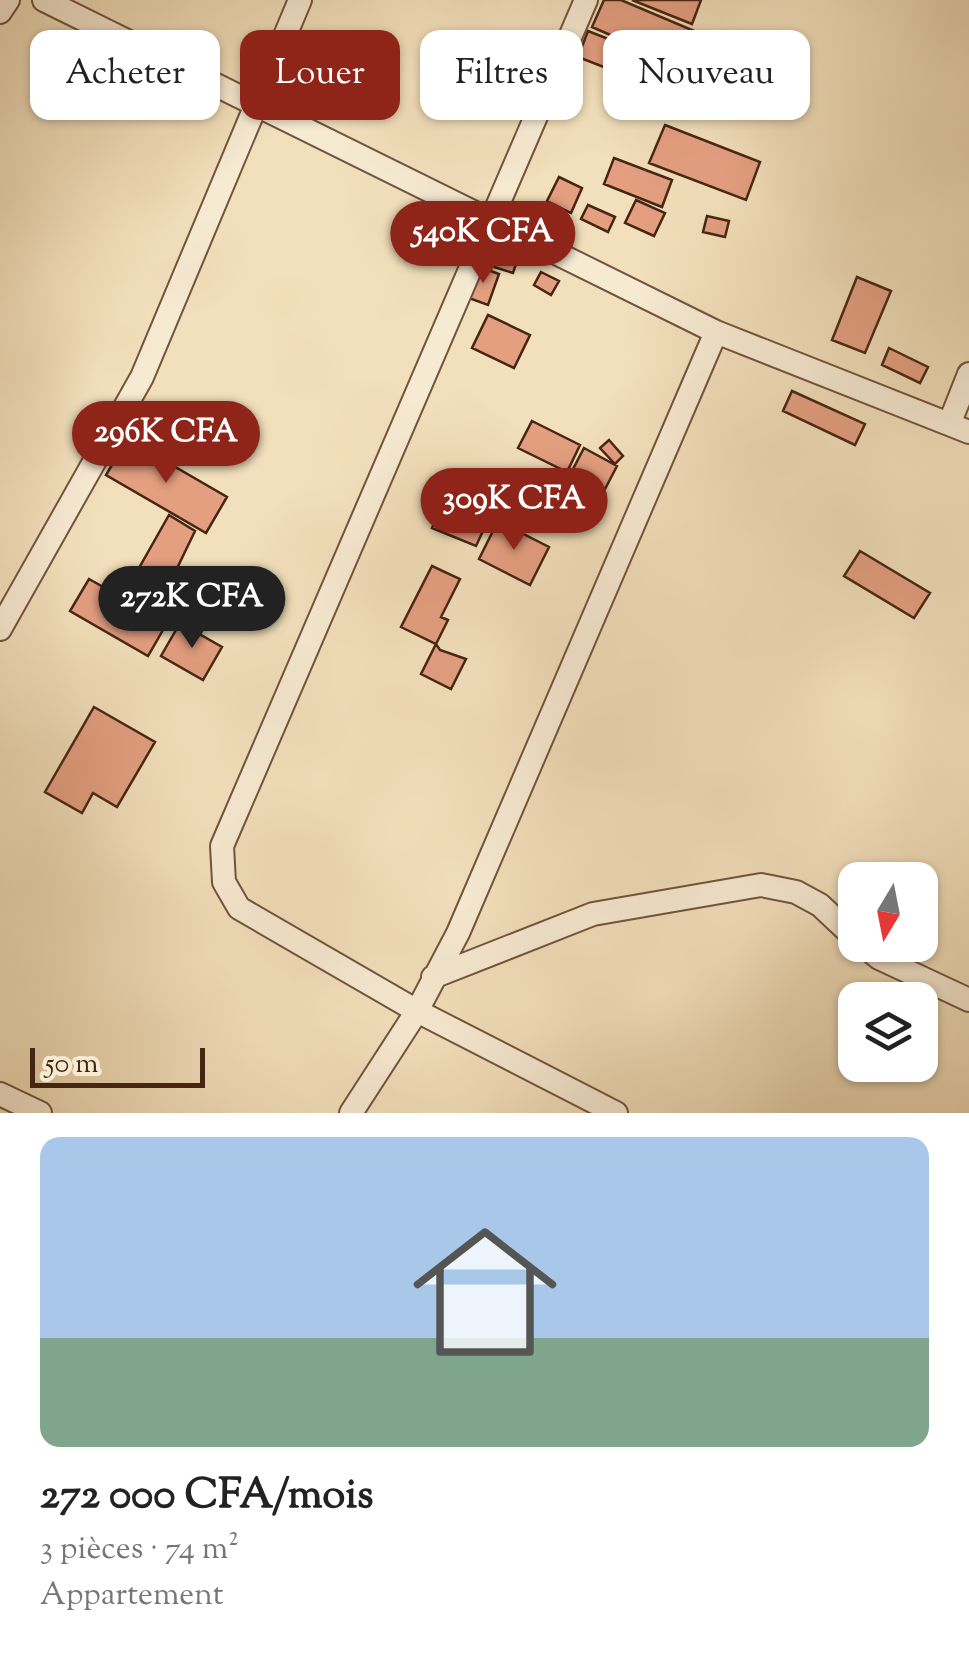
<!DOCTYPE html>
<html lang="fr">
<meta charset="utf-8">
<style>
:root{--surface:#fff;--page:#f6f6f6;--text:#222;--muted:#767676;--line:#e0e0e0;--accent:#8f2418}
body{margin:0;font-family:"Sorts Mill Goudy",serif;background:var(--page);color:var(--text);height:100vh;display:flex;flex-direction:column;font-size:38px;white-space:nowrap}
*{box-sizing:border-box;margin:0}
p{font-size:32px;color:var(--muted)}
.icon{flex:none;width:55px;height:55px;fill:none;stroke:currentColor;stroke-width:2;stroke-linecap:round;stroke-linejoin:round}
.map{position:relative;height:1113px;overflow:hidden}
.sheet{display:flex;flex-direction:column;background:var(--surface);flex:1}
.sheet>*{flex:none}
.guide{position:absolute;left:30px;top:30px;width:910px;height:90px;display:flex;gap:20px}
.needle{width:65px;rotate:190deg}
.tools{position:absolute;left:838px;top:862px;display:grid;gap:20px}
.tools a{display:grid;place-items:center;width:100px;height:100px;border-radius:20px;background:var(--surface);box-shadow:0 2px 8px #0004;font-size:50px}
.scale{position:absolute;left:30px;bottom:25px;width:175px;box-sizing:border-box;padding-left:10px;border:5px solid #472513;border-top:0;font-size:28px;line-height:35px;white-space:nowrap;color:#472513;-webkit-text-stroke:8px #f7ead3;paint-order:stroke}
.price{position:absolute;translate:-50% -85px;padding:0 22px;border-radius:35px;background:var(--accent);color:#fff;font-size:32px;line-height:65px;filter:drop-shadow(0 2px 5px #0008)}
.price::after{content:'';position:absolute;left:50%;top:60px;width:30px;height:22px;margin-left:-15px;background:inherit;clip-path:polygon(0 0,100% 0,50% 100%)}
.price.current{background:#222;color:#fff}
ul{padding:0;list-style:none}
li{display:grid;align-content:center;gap:20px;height:530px;padding:0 40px}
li+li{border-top:2px solid var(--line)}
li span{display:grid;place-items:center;height:310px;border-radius:20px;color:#555}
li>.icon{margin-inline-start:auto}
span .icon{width:180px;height:180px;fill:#fffc;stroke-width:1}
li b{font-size:42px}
.chip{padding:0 35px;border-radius:20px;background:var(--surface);box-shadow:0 2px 8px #0004;font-size:35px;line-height:90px}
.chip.current{background:var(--accent);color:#fff}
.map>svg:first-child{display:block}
.building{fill:#e49f81;stroke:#472513;stroke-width:2.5}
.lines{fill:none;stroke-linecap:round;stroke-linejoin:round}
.minor-casing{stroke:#72543d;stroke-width:26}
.minor{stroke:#f7ead3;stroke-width:22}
</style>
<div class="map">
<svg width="969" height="1113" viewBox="0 0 969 1113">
<rect width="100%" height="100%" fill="#f2dfbb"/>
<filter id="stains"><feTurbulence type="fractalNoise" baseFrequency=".002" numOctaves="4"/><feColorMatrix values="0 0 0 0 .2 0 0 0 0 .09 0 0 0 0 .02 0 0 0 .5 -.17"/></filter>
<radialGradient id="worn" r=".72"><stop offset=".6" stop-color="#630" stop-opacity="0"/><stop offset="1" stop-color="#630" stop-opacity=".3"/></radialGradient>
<path class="building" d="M 604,0 L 621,0 L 706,36 L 691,70 L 592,27 Z
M 632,0 L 701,0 L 692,24 Z
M 588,31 L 689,71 L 678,96 L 578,57 Z
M 665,125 L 760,162 L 746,200 L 649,163 Z
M 614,158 L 672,180 L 662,207 L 604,184 Z
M 559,177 L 582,188 L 571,213 L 547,201 Z
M 636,200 L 665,213 L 654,236 L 625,223 Z
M 588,205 L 615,217 L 608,232 L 581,219 Z
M 707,216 L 729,221 L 725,237 L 703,232 Z
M 499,252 L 518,258 L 513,273 L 494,267 Z
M 477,266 L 499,274 L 488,305 L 466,297 Z
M 541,272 L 559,281 L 551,295 L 534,285 Z
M 857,277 L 891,291 L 865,353 L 832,340 Z
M 488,315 L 530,335 L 514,368 L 472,348 Z
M 889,348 L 928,367 L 920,383 L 882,365 Z
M 792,391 L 865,424 L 855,445 L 783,411 Z
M 532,421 L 580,445 L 567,472 L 518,448 Z
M 127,439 L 227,497 L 206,533 L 106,475 Z
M 609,440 L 623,456 L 615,464 L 600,448 Z
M 584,448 L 617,466 L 605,489 L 572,471 Z
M 444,499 L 489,518 L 476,546 L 432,528 Z
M 169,515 L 195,531 L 169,585 L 139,568 Z
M 498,521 L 549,547 L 530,585 L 479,559 Z
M 860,551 L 930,593 L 914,618 L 844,576 Z
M 432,566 L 460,579 L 441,617 L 448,620 L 436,644 L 401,627 Z
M 89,579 L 167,623 L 148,656 L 70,611 Z
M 180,623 L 222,647 L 203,680 L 161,656 Z
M 436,644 L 440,650 L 466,659 L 451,689 L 421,674 Z
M 94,707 L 155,742 L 117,807 L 93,793 L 82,813 L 45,792 Z"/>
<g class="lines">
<defs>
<path id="minor" d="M 44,0 L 716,332 L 969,432
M 0,12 L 8,0
M 950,422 L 969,374
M 0,629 L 142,377 L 300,0
M 863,945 L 879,958 L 969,1000
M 433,977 L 593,914 L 761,885 L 796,892 L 820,905 L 855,938
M 0,1094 L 40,1113
M 351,1113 L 417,1011 L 239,908 L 224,882 L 222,846 L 586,0
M 616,1113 L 417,1011 L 458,933 L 716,332"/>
</defs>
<use href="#minor" class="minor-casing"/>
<use href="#minor" class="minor"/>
</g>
<rect width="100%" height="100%" filter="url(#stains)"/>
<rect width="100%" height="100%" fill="url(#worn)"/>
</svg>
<div class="tools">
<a><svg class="needle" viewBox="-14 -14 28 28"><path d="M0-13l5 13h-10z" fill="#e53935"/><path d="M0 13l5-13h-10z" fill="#767676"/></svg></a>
<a><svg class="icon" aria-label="layers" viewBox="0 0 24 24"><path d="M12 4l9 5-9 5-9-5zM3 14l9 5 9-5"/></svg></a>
</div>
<div class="scale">50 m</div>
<b class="price" style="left:483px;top:286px">540K CFA</b>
<b class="price" style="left:166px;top:486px">296K CFA</b>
<b class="price" style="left:514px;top:553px">309K CFA</b>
<b class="price current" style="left:192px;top:651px">272K CFA</b>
<div class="guide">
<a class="chip">Acheter</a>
<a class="chip current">Louer</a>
<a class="chip">Filtres</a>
<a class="chip">Nouveau</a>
</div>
</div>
<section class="sheet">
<ul>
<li><span style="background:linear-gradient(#a9c7e8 65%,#7fa58c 0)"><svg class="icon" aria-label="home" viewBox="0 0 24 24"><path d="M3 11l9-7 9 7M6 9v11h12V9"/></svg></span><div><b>272 000 CFA/mois</b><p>3 pièces · 74 m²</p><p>Appartement</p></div></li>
</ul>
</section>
